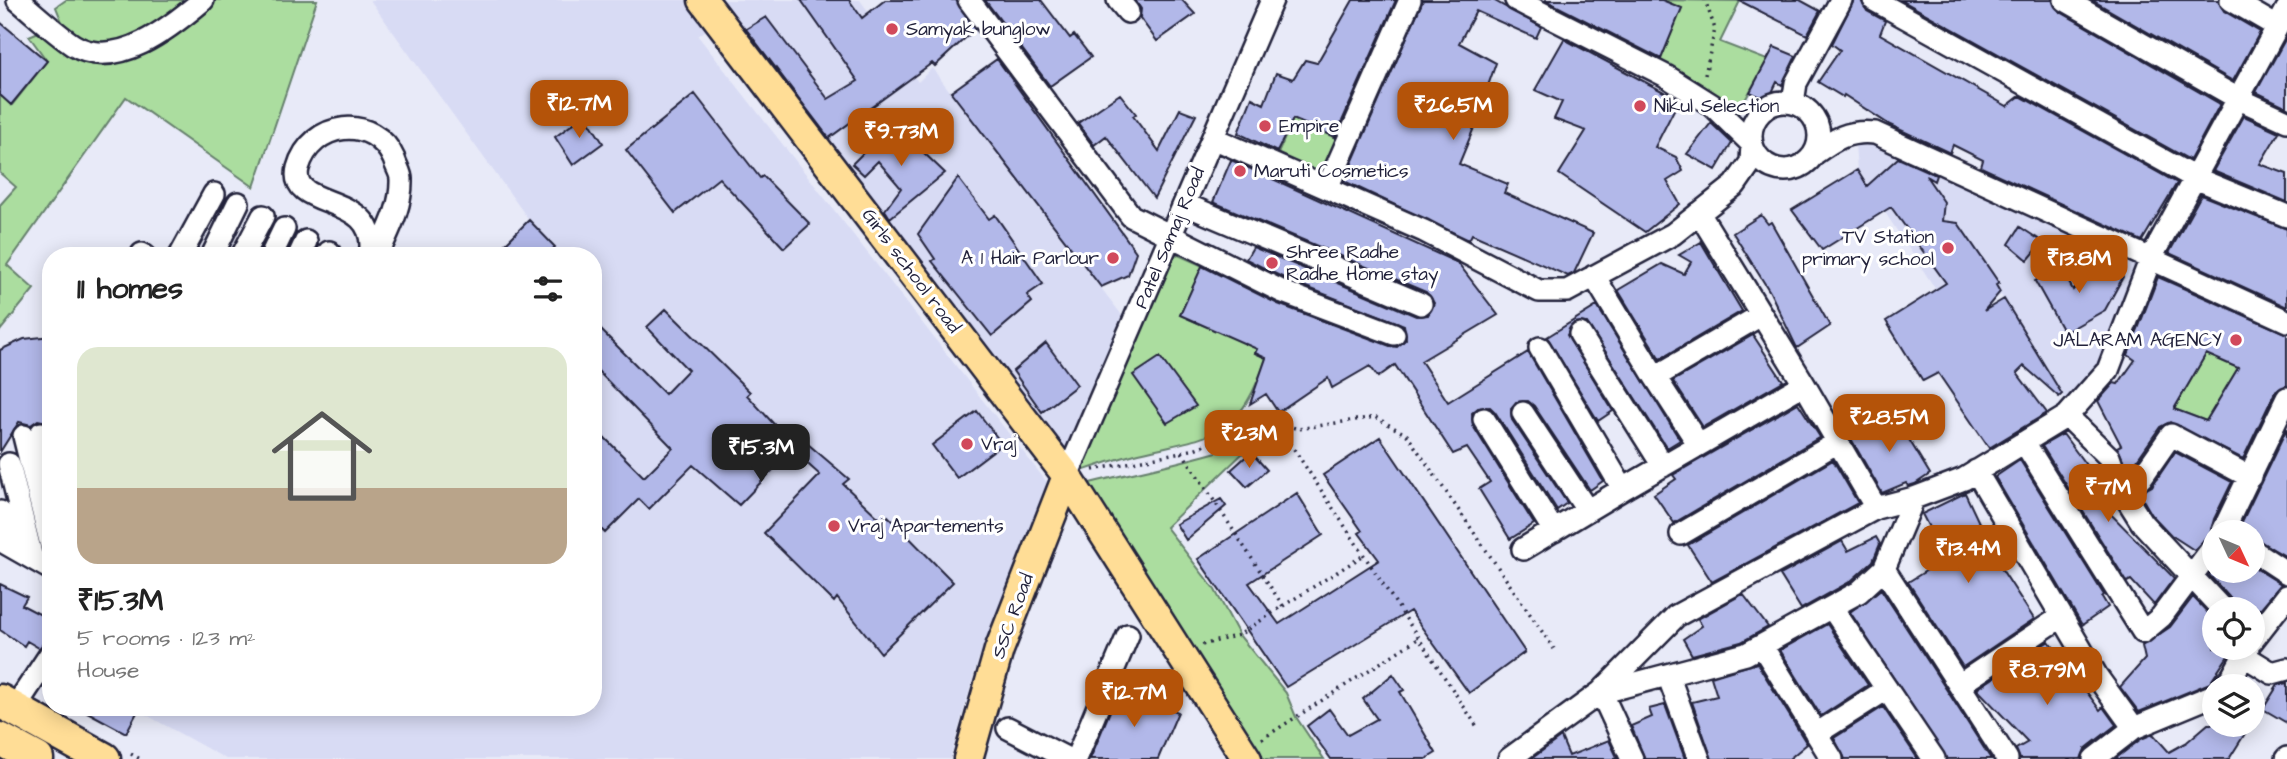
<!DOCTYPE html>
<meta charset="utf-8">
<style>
:root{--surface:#fff;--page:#f2f2f2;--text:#222;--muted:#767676;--accent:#b45309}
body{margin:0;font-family:"Architects Daughter",sans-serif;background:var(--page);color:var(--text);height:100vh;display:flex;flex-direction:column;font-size:26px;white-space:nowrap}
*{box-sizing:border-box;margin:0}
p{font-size:23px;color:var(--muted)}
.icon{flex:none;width:38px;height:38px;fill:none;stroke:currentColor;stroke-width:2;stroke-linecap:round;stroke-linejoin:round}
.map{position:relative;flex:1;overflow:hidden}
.panel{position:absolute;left:42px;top:247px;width:560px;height:469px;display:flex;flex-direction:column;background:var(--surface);border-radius:28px;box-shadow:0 4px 18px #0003}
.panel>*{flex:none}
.needle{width:46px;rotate:134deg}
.controls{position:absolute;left:2202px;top:520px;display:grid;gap:14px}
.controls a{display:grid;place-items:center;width:63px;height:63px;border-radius:50%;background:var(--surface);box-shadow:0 4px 18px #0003;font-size:35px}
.price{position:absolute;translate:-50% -60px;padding:0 16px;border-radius:14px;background:var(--accent);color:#fff;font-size:23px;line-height:46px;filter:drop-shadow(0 2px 4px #0008)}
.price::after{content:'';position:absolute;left:50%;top:42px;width:21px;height:16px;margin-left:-10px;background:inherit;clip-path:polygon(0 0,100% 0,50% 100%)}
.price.selected{background:#222;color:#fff}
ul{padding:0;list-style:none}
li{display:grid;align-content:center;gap:14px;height:371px;padding:0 35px}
li span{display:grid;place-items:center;height:217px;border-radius:21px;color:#555}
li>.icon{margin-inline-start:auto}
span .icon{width:126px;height:126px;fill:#fffc;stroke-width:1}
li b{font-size:30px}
h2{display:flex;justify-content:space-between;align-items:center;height:84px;padding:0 35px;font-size:30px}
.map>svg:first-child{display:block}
.built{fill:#d8dbf4;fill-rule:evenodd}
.green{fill:#abdd9f;stroke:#66806d;stroke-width:2}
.building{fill:#b2b8e9;stroke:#22223b;stroke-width:2;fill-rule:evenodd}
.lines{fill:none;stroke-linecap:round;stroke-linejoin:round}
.minor-casing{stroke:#22223b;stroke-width:26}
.major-casing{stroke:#22223b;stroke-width:33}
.highway-casing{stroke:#22223b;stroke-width:37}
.path{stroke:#22223b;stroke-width:3.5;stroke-dasharray:2 5;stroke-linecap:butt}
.minor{stroke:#fff;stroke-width:21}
.major{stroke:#ffdd96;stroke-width:28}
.highway{stroke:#ffdd96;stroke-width:32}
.poi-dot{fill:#d1495b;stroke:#fff;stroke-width:2.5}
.labels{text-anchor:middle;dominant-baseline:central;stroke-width:6;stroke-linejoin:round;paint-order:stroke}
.poi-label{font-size:19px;fill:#22223b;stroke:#fff;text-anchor:start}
.street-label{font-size:19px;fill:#22223b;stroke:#fff}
</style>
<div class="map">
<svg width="2287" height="759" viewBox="0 0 2287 759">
<rect width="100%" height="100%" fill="#e8eaf8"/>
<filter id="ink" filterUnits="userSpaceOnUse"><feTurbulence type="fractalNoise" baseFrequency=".0143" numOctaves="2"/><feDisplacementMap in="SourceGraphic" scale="14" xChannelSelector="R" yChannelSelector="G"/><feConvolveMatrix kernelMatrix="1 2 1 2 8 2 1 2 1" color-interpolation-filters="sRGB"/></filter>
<g filter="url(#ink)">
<path class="built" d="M 370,0 L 860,0 L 918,82 L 932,68 L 1131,327 L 1067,476 L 719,21 L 698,36 L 1049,485 L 978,660 L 950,759 L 226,759 L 132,707 L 593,707 L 593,256 L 546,255 L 529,220 ZM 585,115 L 603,143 L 573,164 L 555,137 Z
M 1854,132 L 2151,258 L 2108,370 L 2072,410 L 2001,295 L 1954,317 L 1857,170 Z"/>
<path class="green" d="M 66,0 L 317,0 L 254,187 L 126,97 L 7,265 L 34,289 L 0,331 L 0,205 L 16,187 L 0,173 L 0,95 L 12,105 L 47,61 L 29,36 L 41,31 L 64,27 L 56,7 Z
M 1662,0 L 1740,1 L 1720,42 L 1767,60 L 1738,113 L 1719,106 L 1656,71 L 1681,8 Z
M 1293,119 L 1347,143 L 1327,188 L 1273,165 Z
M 1165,249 L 1203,266 L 1180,315 L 1228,336 L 1252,286 L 1279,300 L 1255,353 L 1266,358 C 1239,439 1215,435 1139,453 C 1115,459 1091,468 1067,476 Z
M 2206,354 L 2238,368 L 2206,421 L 2174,409 Z
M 1237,446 L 1243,453 L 1166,527 L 1215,590 L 1239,635 L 1286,693 L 1296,717 L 1324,759 L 1247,759 L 1074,487 C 1129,473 1184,463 1237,446 Z"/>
<path class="building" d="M 801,0 L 849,0 L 862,18 L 885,0 L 956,0 L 975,29 L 935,66 L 932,63 L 829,138 L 746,29 L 766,17 L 828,99 L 858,81 Z
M 985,0 L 1041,0 L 1070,38 L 1074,35 L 1091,57 L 1050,86 Z
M 1135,0 L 1182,0 L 1195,14 L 1157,41 L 1140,18 L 1141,9 Z
M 1353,0 L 1396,0 L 1335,137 L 1293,119 L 1277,152 L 1238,133 L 1252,98 L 1264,104 L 1276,73 L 1293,79 L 1305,60 L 1317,63 Z
M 1423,0 L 1493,0 L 1541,27 L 1536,38 L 1476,11 L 1459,43 L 1496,63 L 1483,100 L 1485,101 L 1459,164 L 1508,184 L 1504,193 L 1593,233 L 1574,273 L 1568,276 L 1472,234 L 1469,240 L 1344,181 Z
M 1545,0 L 1662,0 L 1682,8 L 1661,59 Z
M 1738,0 L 1800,0 L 1820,11 L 1807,35 Z
M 1854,0 L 1861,0 L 1867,11 L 1885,21 L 1880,34 L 2007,106 L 2020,96 L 2177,183 L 2142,241 L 1981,167 L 1983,160 L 1953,145 L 1950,153 L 1890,125 L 1844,95 L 1843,97 L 1818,82 L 1840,50 L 1832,44 Z
M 1901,0 L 2052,0 L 2059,11 L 2220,104 L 2190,160 Z
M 2092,0 L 2218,0 L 2224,11 L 2260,32 L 2233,81 Z
M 0,22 L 47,61 L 11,105 L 0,95 Z
M 2287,36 L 2287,107 L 2256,92 Z
M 1564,39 L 1679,100 L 1655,147 L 1676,157 L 1683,171 L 1667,181 L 1680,204 L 1645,232 L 1559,174 L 1586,131 L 1554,119 L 1562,102 L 1535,90 Z
M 1774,47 L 1796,56 L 1782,85 L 1777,82 L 1768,101 L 1750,92 Z
M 997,59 L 1136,252 L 1128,275 L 1101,287 L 951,92 Z
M 695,94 L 760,178 L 763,176 L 810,224 L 784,248 L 719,178 L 675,213 L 626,150 Z
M 1120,94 L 1136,114 L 1133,116 L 1159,151 L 1180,109 L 1196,115 L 1154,198 L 1106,136 L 1094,145 L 1078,123 Z
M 585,115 L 603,143 L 573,165 L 555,137 Z
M 2244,116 L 2279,132 L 2260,164 L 2287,174 L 2287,202 L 2213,171 Z
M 1711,123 L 1732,143 L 1716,170 L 1687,154 Z
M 899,129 L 945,173 L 890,218 L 885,210 L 901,188 L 878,161 L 864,175 L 852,164 L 872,144 L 874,146 Z
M 1898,158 L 1936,175 L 1934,181 L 1926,176 L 1944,202 L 1942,221 L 1958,223 L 1999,283 L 1996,285 L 2000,292 L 1984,311 L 2004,299 L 2062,394 L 2059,397 L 2024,366 L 2017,373 L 2047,413 L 1989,448 L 1938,373 L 1923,381 L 1886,321 L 1946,283 L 1891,207 L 1822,250 L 1792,210 L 1857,170 L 1867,186 Z
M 1231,160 L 1458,263 L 1498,315 L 1421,361 L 1448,402 L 1528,352 L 1603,481 L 1590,490 L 1534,406 L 1528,401 L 1516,402 L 1511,408 L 1512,420 L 1567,503 L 1557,510 L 1495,412 L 1490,407 L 1478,408 L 1472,413 L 1473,426 L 1534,524 L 1510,539 L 1479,489 L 1490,482 L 1467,448 L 1453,454 L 1395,365 L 1378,377 L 1370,366 L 1332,388 L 1328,378 L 1278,412 L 1266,394 L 1250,404 L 1266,358 L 1255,353 L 1257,349 L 1180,315 L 1202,266 L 1278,304 L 1390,346 L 1397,347 L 1406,339 L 1404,325 L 1288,280 L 1246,259 L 1253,247 L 1416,316 L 1428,315 L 1434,303 L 1426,292 L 1213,202 Z
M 958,178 L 989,219 L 995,215 L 1043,284 L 1027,295 L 1032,302 L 992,336 L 932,261 L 935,259 L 918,234 Z
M 2201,195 L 2287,229 L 2287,307 L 2169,253 Z
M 1761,215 L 1768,224 L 1771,222 L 1830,326 L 1797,348 L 1770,292 L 1733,233 Z
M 529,220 L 555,247 L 546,256 L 493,256 Z
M 2020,227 L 2043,242 L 2028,260 L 2009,244 Z
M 1701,242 L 1742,311 L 1660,359 L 1618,290 L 1662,264 L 1684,274 L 1691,262 L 1679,255 Z
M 2099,260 L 2123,277 L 2105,310 L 2064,333 L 2035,281 L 2060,266 L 2073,290 Z
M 2158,277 L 2287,334 L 2287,385 L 2275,392 L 2243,459 L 2170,422 L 2160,427 L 2132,467 L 2127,468 L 2117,447 L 2121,445 L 2098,401 L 2114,383 L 2118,384 L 2135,360 L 2128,355 ZM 2206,354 L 2238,368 L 2206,421 L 2174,409 Z
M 1597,306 L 1680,440 L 1667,448 L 1587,323 L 1574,323 L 1567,335 L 1613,411 L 1598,421 L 1547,337 Z
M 666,309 L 750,392 L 747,395 L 782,433 L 788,427 L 849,479 L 843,484 L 881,520 L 888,516 L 953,582 L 881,653 L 837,598 L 834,602 L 764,533 L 820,475 L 792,450 L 739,505 L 693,465 L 649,509 L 639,499 L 605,533 L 593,521 L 593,450 L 605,438 L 644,477 L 673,448 L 593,366 L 593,322 L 665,394 L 688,370 L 647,327 Z
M 1753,335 L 1783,381 L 1703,427 L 1673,381 Z
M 51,336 L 51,417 L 47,422 L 38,420 L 31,425 L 19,422 L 0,452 L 0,350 L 24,339 Z
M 1046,343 L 1077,385 L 1042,412 L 1013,371 Z
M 1160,357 L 1196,406 L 1167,423 L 1133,375 Z
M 1798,403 L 1820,437 L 1674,523 L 1654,494 L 1676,479 L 1673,475 Z
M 1891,410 L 1930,474 L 1915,484 L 1908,486 L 1906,483 L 1882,493 L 1850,437 Z
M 977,411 L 1002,444 L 957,478 L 932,445 Z
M 2287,428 L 2287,557 L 2252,537 L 2252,532 L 2237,532 Z
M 2063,434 L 2097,480 L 2088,491 L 2174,578 L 2154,605 L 2131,580 L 2127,582 L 2042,446 Z
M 1380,437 L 1525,652 L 1469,693 L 1410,611 L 1286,687 L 1198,559 L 1297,493 L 1323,535 L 1249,583 L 1279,624 L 1379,560 L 1359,533 L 1362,531 L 1323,475 Z
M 1251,452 L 1267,470 L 1247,487 L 1231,470 Z
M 2175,452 L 2232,482 L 2214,519 L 2210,534 L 2194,550 L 2171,535 L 2152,515 L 2139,493 L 2152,486 Z
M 1833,460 L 1858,503 L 1712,582 L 1688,545 Z
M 2020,460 L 2104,595 L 2102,597 L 2108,607 L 2082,625 L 1995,477 Z
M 1965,493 L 1999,565 L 2034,619 L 1963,667 L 1908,582 L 1945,559 L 1922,514 Z
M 1221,499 L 1226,506 L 1186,540 L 1176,524 Z
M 1876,537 L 1880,544 L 1873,561 L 1851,581 L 1801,609 L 1780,575 L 1842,541 L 1848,551 Z
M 2252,566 L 2281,584 L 2260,609 L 2235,609 L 2232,600 L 2209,575 L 2212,570 L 2252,570 Z
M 0,584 L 27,597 L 22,605 L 51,620 L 50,640 L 39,648 L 27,641 L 24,646 L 0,630 Z
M 1881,589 L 1948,692 L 1991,759 L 1947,759 L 1850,612 Z
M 1743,594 L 1768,627 L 1741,642 L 1692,655 L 1683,639 L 1702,626 L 1698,619 Z
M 2193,597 L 2214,619 L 2214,648 L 2232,648 L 2230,653 L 2210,683 L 2139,712 L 2120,687 L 2145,659 L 2142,646 L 2170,627 Z
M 1827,624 L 1868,685 L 1821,716 L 1780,650 Z
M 2049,641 L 2100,710 L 2103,707 L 2116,725 L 2085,749 L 2081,759 L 2020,759 L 2016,749 L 2028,742 L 1977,689 Z
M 1757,663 L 1807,744 L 1789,759 L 1712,759 L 1692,702 L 1717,696 L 1711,677 Z
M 1393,674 L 1404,690 L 1400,692 L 1436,753 L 1426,759 L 1331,759 L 1307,726 L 1329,709 L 1348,735 L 1377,719 L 1363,699 Z
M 2287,683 L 2287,723 L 2263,709 L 2278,685 Z
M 1120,687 L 1178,712 L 1158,759 L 1090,759 Z
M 1665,705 L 1685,759 L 1645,759 L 1631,726 L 1652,717 L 1649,709 Z
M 78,707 L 140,707 L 126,733 Z
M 1883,707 L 1918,759 L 1845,759 L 1834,738 Z
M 2208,724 L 2251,724 L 2229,759 L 2115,759 L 2141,739 L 2153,734 L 2169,752 L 2187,742 Z
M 1561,737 L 1569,756 L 1609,740 L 1618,759 L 1531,759 Z"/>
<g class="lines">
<defs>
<path id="minor" d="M 18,0 C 36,15 54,32 73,45 C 116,72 171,27 203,0
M 969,0 L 1131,216 L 1283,292 L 1394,334
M 1118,0 L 1128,12
M 1874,0 L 2195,178 L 2287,216
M 2065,0 L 2237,98 L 2287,121
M 2231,0 L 2276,26
M1751 136a34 34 0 1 1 68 0a34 34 0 1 1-68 0Z
M 1793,103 L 1796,83 L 1841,0
M 1213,138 L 1424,231 L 1539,291 L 1567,291 L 1673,234 L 1735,185 L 1751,162 L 1752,144 L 1712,105 L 1666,76 L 1516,0
M 1814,154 C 1835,139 1848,130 1875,133 L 2287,321
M 1327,188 L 1410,0
M 1184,204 L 1421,304
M 142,254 L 145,256
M 180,256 L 214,194
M 212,256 L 238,203
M 242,256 L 263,216
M 271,256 L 284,229
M 299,256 L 306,241
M 327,256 L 329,252
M 370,256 C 382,190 287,212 298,168 C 311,121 374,113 394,159 C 396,166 401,173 401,179 C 402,207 388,231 377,256
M 1594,276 L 1655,377
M 1580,334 L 1663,466
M 1540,348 L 1623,489 L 1804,384 L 1699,213
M 1804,384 L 1876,508
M 1523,413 L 1587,510
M 2067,416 L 2109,457 L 2120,488 L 2142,523 L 2222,609
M 1484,419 L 1554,531
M 41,433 L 51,467
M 24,436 L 51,545
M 2024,442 L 2143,632 L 2161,617 L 2214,546
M 1699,445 L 1655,377 L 1761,315
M 9,464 L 32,558
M 1976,471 L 2098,678 L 2134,728
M 1067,476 L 1272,0
M 2120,487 L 2141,478 L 2171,435 L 2250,477
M 0,512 L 9,544
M 2223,531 L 2287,398
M 1681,534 L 1838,442
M 0,540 L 51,569
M 1523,549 L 1623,489
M 2252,550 L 2287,573
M 1884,569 L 2007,759
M 1832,608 L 1934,759
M 2252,641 L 2287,596
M 1762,646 L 1832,759
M 2243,655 L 2272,673 L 2287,669
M 1668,675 L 1699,759
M 1959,685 L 2061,617
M 2223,686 L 2232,677 L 2248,648
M 1601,692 L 1632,759
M 1603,692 L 1746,654 L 1859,592 L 1884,569 L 1914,498
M 14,709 L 51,653
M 1008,728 L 1068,759
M 1816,734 L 1887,689
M 1076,759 L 1128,635
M 1509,759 L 1601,692 L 1676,616 L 1876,508 L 1914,498 L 1964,479 L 2067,416 L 2108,370 L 2151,258 L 2287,9
M 2094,759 L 2134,728 L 2214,695
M 2286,759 L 2287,758"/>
<path id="major" d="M 703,0 L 1067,476 L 1247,759
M 968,759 L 999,650 L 1067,476"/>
<path id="highway" d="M 0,701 L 104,759
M 0,739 L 37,759"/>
</defs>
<use href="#minor" class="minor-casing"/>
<use href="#major" class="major-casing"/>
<use href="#highway" class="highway-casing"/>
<path class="path" d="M 1705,75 L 1715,29 L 1705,0
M 1273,421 L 1298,429 L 1375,417 L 1407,435 L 1554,649
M 1182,452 L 1283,606 L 1239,635 L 1202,645
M 1093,470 L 1191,450 L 1234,434 L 1254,421 L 1268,419 L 1280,428 L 1478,728
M 1283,606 L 1364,555
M 1262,739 L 1419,638
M 131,754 L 140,759"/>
<use href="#minor" class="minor"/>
<use href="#major" class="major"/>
<use href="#highway" class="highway"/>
</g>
</g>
<g class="poi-dot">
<circle cx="892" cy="29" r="7"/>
<circle cx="1640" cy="106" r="7"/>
<circle cx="1265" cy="126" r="7"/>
<circle cx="1240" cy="171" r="7"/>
<circle cx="1948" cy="248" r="7"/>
<circle cx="1113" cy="258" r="7"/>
<circle cx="1272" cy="263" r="7"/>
<circle cx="2236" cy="340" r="7"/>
<circle cx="967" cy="444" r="7"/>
<circle cx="834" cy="526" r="7"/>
</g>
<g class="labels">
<g class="poi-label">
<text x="906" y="29">Samyak bunglow</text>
<text x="1654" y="106">Nikul Selection</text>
<text x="1279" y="126">Empire</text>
<text x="1254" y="171">Maruti Cosmetics</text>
<text x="1934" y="237" text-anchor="end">TV Station<tspan x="1934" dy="22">primary school</tspan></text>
<text x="1286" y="252">Shree Radhe<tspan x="1286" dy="22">Radhe Home stay</tspan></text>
<text x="1099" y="258" text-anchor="end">A 1 Hair Parlour</text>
<text x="2222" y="340" text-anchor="end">JALARAM AGENCY</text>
<text x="981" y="444">Vraj</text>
<text x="848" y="526">Vraj Apartements</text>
</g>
<g class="street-label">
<text transform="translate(1170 238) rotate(-67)">Patel Samaj Road</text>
<text transform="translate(911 271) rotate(53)">Girls school road</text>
<text transform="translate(1013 616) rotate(-70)">SSC Road</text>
</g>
</g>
</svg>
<div class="controls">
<a><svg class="needle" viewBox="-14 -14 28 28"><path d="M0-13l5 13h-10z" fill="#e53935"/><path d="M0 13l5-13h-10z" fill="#767676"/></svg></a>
<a><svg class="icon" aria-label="locate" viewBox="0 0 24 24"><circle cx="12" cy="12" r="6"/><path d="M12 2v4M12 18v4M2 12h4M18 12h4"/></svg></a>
<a><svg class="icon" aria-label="layers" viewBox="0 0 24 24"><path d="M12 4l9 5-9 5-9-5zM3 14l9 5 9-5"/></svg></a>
</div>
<b class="price" style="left:579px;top:140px">₹12.7M</b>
<b class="price" style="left:1453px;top:142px">₹26.5M</b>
<b class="price" style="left:901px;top:168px">₹9.73M</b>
<b class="price" style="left:2079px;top:295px">₹13.8M</b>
<b class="price" style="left:1889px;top:454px">₹28.5M</b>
<b class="price" style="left:1249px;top:470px">₹23M</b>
<b class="price selected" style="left:761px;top:484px">₹15.3M</b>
<b class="price" style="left:2108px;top:524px">₹7M</b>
<b class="price" style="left:1968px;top:585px">₹13.4M</b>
<b class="price" style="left:2047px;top:707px">₹8.79M</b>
<b class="price" style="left:1134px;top:729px">₹12.7M</b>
<section class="panel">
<h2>11 homes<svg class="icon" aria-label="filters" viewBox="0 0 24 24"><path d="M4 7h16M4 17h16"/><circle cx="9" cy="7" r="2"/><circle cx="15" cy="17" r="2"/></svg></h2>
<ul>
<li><span style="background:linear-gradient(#dfe7d0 65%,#b9a48a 0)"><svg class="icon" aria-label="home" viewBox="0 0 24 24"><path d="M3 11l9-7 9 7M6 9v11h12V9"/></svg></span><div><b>₹15.3M</b><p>5 rooms · 123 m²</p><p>House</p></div></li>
</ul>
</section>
</div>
